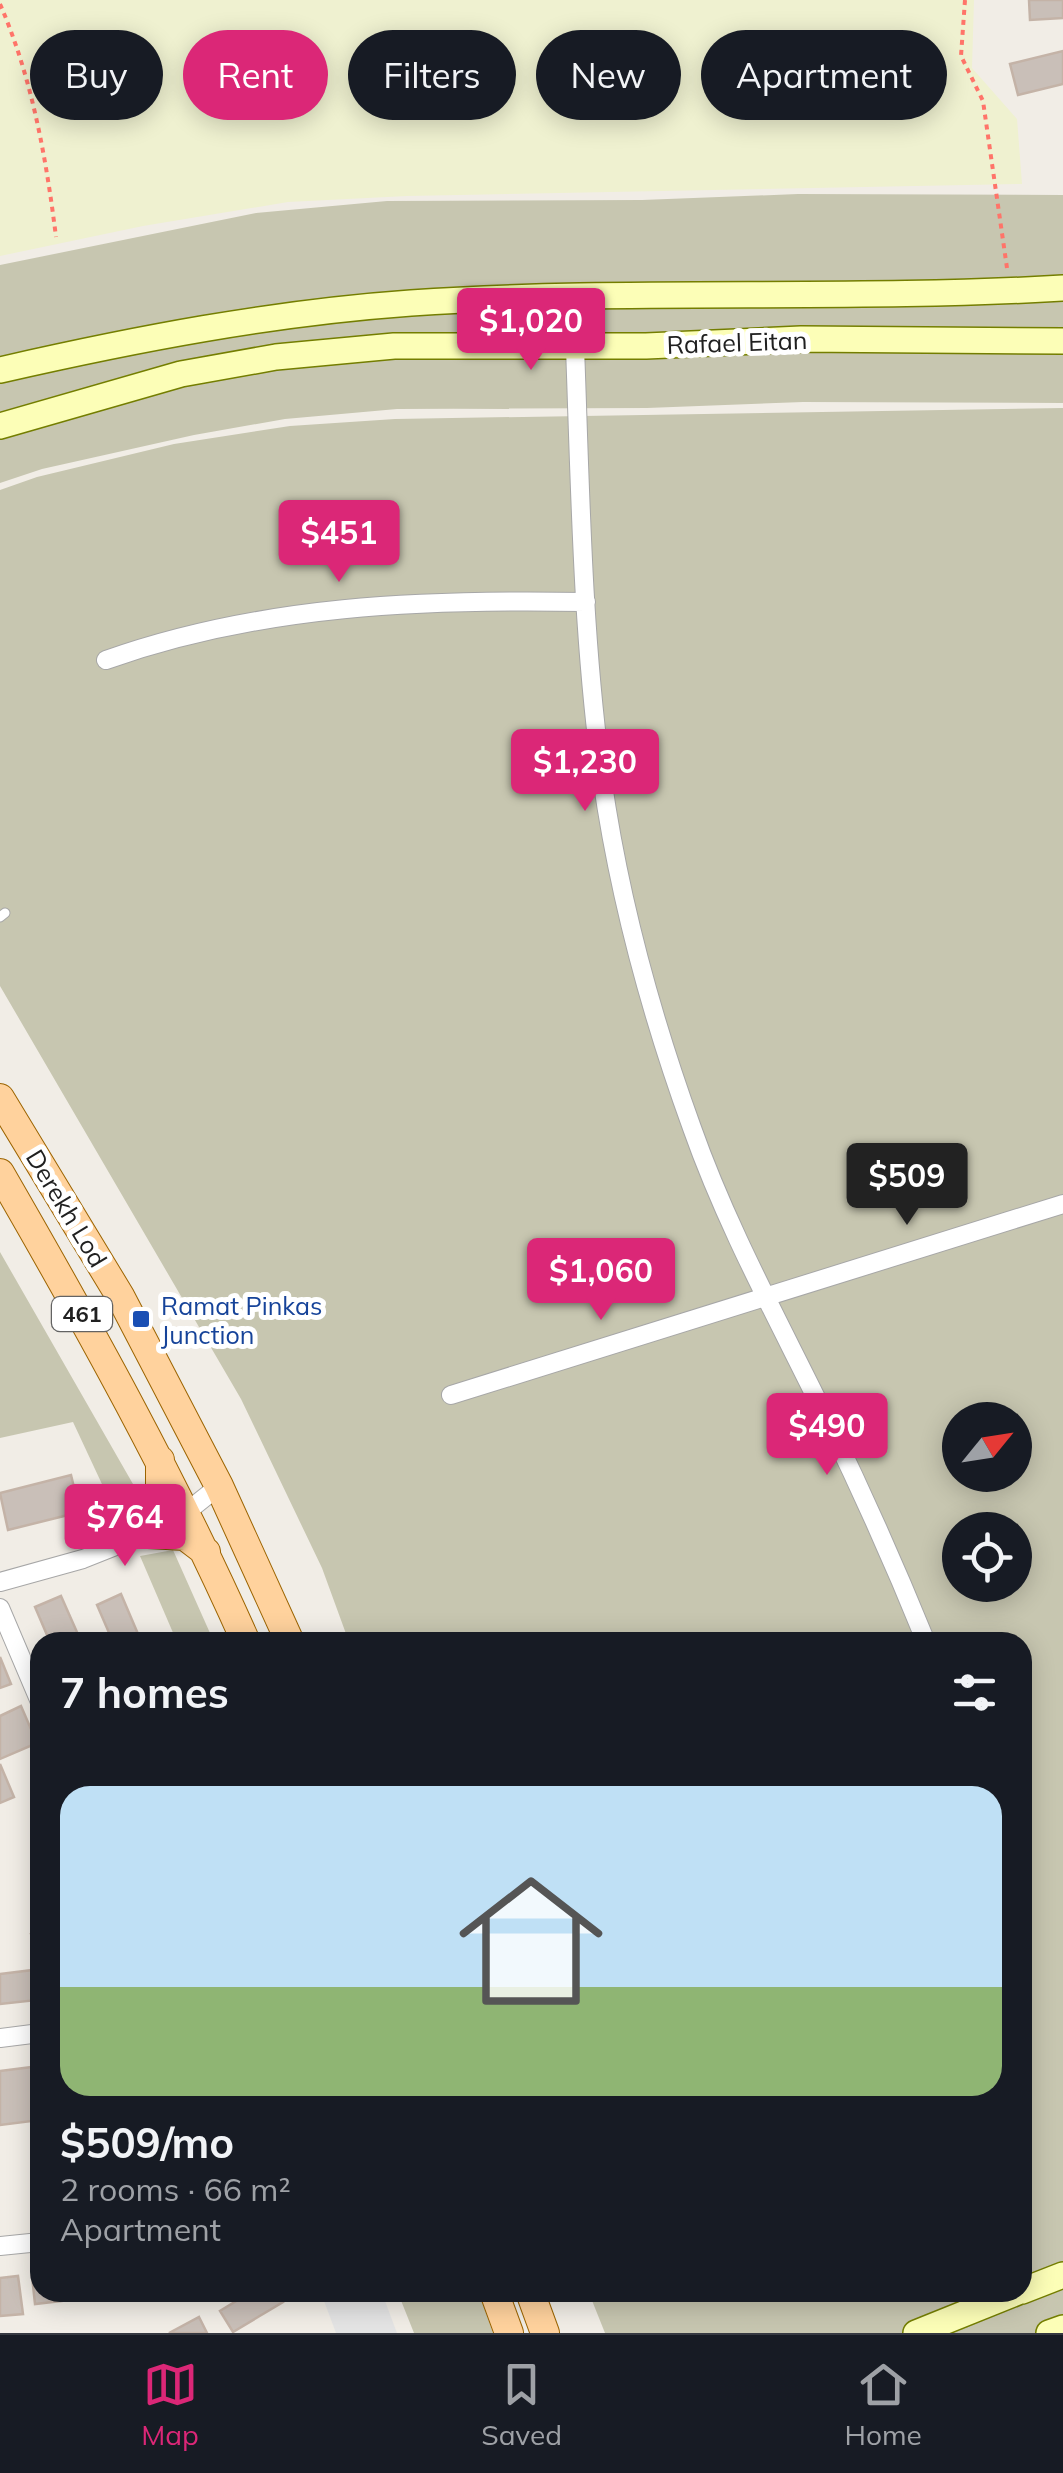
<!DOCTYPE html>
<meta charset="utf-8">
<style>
:root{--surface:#171b24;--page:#20242c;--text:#f1f3f6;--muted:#9ea1a6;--line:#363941;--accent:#db2777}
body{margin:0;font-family:Mulish,sans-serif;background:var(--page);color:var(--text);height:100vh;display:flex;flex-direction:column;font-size:38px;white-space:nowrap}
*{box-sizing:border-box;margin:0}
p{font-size:32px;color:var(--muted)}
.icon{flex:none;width:55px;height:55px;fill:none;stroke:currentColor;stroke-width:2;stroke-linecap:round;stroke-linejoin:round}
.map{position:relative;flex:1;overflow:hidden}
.sheet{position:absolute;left:30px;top:1632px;width:1002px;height:670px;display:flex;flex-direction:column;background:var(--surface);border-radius:30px;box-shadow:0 5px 25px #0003}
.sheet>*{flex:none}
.hud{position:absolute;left:30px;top:30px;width:1005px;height:90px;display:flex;gap:20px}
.needle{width:65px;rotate:60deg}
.controls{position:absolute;left:942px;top:1402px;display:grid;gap:20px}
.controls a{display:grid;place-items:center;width:90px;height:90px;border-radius:50%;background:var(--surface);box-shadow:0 5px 25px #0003;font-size:50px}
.price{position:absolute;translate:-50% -85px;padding:0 22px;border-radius:10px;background:var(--accent);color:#fff;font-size:32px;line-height:65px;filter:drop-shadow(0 2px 5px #0008)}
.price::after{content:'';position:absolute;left:50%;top:60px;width:30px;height:22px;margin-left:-15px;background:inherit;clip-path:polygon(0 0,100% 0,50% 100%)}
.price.active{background:#222;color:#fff}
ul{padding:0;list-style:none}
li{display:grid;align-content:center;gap:20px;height:530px;padding:0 30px}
li span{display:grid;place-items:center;height:310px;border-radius:30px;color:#555}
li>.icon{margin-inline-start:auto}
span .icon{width:180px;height:180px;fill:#fffc;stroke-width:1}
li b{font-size:42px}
h2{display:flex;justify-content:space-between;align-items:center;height:120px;padding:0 30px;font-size:42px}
.chip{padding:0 35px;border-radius:45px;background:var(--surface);box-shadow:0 5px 25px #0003;font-size:35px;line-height:90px}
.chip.active{background:var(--accent);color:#fff}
.menu{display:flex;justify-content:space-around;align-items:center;height:140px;border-top:2px solid var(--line);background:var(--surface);font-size:28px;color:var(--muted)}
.menu a{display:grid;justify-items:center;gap:5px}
.menu .active{color:var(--accent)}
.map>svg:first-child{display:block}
.construction{fill:#c7c6b0;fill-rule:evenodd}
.farmland{fill:#eff1d0}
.parking{fill:#e4e4e4}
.building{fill:#c9bfb8;stroke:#c4b3a7;stroke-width:2.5}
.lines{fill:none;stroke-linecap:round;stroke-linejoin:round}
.lane-casing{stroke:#a7a7a7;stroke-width:11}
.street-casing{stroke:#a7a7a7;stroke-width:20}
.secondary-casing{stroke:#747e00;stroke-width:28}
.primary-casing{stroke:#9c6400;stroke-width:30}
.path{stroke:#ff7469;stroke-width:4;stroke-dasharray:5 5;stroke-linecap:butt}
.lane{stroke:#fff;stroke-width:9}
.street{stroke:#fff;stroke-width:18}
.secondary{stroke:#fcfeb7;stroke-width:25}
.primary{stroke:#ffd29d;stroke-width:28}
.transit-dot{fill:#1a4fb4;stroke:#fff;stroke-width:4}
.labels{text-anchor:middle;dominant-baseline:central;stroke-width:10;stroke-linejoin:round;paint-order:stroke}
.shield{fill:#fff;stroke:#636363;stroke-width:2.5}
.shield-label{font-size:22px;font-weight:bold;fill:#202020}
.street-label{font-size:25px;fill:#202020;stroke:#fff}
.transit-label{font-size:25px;fill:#164399;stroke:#fff;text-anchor:start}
</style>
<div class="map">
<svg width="1063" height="2333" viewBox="0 0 1063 2333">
<rect width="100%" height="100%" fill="#f1ede6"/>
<path class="construction" d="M 798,194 L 1063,195 L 1063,403 L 803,402 L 647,408 L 397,409 L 285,419 L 194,435 L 42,469 L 0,483 L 0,265 L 256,213 L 387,201 L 642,200 Z
M 1063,408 L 1063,2333 L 605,2333 L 589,2293 L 1022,2292 L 1022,1642 L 349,1642 L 322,1568 L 241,1399 L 0,986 L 0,490 L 37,477 L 174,444 L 290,426 L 395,419 ZM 960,1420 L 1015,1420 L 1015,1475 L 960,1475 ZM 960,1530 L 1015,1530 L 1015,1585 L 960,1585 Z
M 0,1252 L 137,1491 L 115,1512 L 73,1422 L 0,1438 Z
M 173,1550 L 214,1642 L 177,1642 L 140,1556 Z
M 398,2293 L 479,2293 L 493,2333 L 414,2333 Z"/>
<path class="farmland" d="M 0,0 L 974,0 L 972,68 L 1017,119 L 1022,184 L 407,196 L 288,202 L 143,226 L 0,256 Z"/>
<path class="parking" d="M 321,2293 L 382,2293 L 397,2333 L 336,2333 Z"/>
<path class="building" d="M 1029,0 L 1063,0 L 1063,18 L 1030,20 Z
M 1063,51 L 1063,84 L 1018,95 L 1010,64 Z
M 71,1475 L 80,1512 L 8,1530 L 0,1493 Z
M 121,1594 L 138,1634 L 113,1642 L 97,1605 Z
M 61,1596 L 80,1639 L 71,1642 L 50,1642 L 35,1607 Z
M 0,1657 L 11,1684 L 0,1688 Z
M 21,1706 L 37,1743 L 0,1759 L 0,1716 Z
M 0,1764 L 14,1797 L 0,1803 Z
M 40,1930 L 40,1955 L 31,1934 Z
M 33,1970 L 37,2000 L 0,2004 L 0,1974 Z
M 40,2066 L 40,2120 L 0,2125 L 0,2071 Z
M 40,2275 L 40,2292 L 95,2292 L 96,2297 L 35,2304 L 32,2276 Z
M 18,2276 L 23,2314 L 0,2316 L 0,2278 Z
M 251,2292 L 277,2292 L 283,2302 L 233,2332 L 220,2311 Z
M 199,2317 L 207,2333 L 169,2333 Z"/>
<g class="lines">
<defs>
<path id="lane" d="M 0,917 L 5,913"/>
<path id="street" d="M 573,296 C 580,456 580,619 602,778 C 619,897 651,1015 692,1128 C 728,1230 781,1325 828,1422 C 863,1494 896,1568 926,1642
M 106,660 C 261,605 424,599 586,602
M 451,1395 L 1063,1204
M 179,1518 L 219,1486
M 0,1582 L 83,1559 L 156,1530
M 0,1608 L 40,1702
M 0,2038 L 40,2033
M 0,2246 L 40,2242"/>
<path id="secondary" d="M 0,370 C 136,339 271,313 411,303 C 628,288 846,301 1063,288
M 0,426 L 181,374 L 276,357 L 394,346 L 646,346 L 801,339 L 1063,341
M 1022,2291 L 1063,2275
M 916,2333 L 1018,2292
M 1049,2333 L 1063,2328"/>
<path id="primary" d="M 0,1098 L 120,1296 L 219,1486 L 290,1642
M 0,1173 C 89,1327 174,1480 246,1642
M 142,1519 L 160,1489 L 160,1460
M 148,1534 L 185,1536 L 206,1552
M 494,2292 L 509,2333
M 530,2292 L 545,2333"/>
</defs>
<use href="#lane" class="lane-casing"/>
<use href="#street" class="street-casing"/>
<use href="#secondary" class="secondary-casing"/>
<use href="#primary" class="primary-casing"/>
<path class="path" d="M 965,0 L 961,56 L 983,101 L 1007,268
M 0,4 C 32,78 46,157 56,237"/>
<use href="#lane" class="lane"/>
<use href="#street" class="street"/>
<use href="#secondary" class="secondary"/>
<use href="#primary" class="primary"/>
</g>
<rect class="transit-dot" x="131" y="1309" width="20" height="20" rx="5"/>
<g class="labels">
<rect class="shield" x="52" y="1297" width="60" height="34" rx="8"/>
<g class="shield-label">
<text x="82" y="1314">461</text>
</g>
<g class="street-label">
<text transform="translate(737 342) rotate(-2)">Rafael Eitan</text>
<text transform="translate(67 1208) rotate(59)">Derekh Lod</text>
</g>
<g class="transit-label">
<text x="161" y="1305">Ramat Pinkas<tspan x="161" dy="29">Junction</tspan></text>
</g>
</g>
</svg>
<div class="controls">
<a><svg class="needle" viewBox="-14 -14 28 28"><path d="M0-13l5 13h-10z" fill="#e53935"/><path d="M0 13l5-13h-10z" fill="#9ea1a6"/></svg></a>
<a><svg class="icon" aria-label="locate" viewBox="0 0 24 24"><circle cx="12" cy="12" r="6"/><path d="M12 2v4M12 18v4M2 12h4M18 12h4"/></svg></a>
</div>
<b class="price" style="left:531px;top:373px">$1,020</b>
<b class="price" style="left:339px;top:585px">$451</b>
<b class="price" style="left:585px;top:814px">$1,230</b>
<b class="price active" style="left:907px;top:1228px">$509</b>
<b class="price" style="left:601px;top:1323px">$1,060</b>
<b class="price" style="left:827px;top:1478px">$490</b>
<b class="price" style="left:125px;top:1569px">$764</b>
<div class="hud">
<a class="chip">Buy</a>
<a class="chip active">Rent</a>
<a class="chip">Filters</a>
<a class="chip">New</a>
<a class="chip">Apartment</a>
</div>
<section class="sheet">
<h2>7 homes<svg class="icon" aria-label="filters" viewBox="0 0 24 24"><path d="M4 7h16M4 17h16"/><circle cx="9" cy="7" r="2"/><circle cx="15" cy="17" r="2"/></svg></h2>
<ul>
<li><span style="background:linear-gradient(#bfe0f5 65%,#8fb573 0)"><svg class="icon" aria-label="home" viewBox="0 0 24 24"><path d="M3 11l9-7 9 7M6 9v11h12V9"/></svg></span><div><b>$509/mo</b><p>2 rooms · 66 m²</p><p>Apartment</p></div></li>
</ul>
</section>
</div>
<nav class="menu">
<a class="active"><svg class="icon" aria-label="map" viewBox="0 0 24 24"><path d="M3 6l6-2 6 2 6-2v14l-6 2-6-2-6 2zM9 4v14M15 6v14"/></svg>Map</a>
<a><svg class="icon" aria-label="saved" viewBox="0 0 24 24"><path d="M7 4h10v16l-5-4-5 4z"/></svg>Saved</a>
<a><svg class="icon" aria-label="home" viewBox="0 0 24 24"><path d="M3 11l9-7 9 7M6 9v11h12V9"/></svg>Home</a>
</nav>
